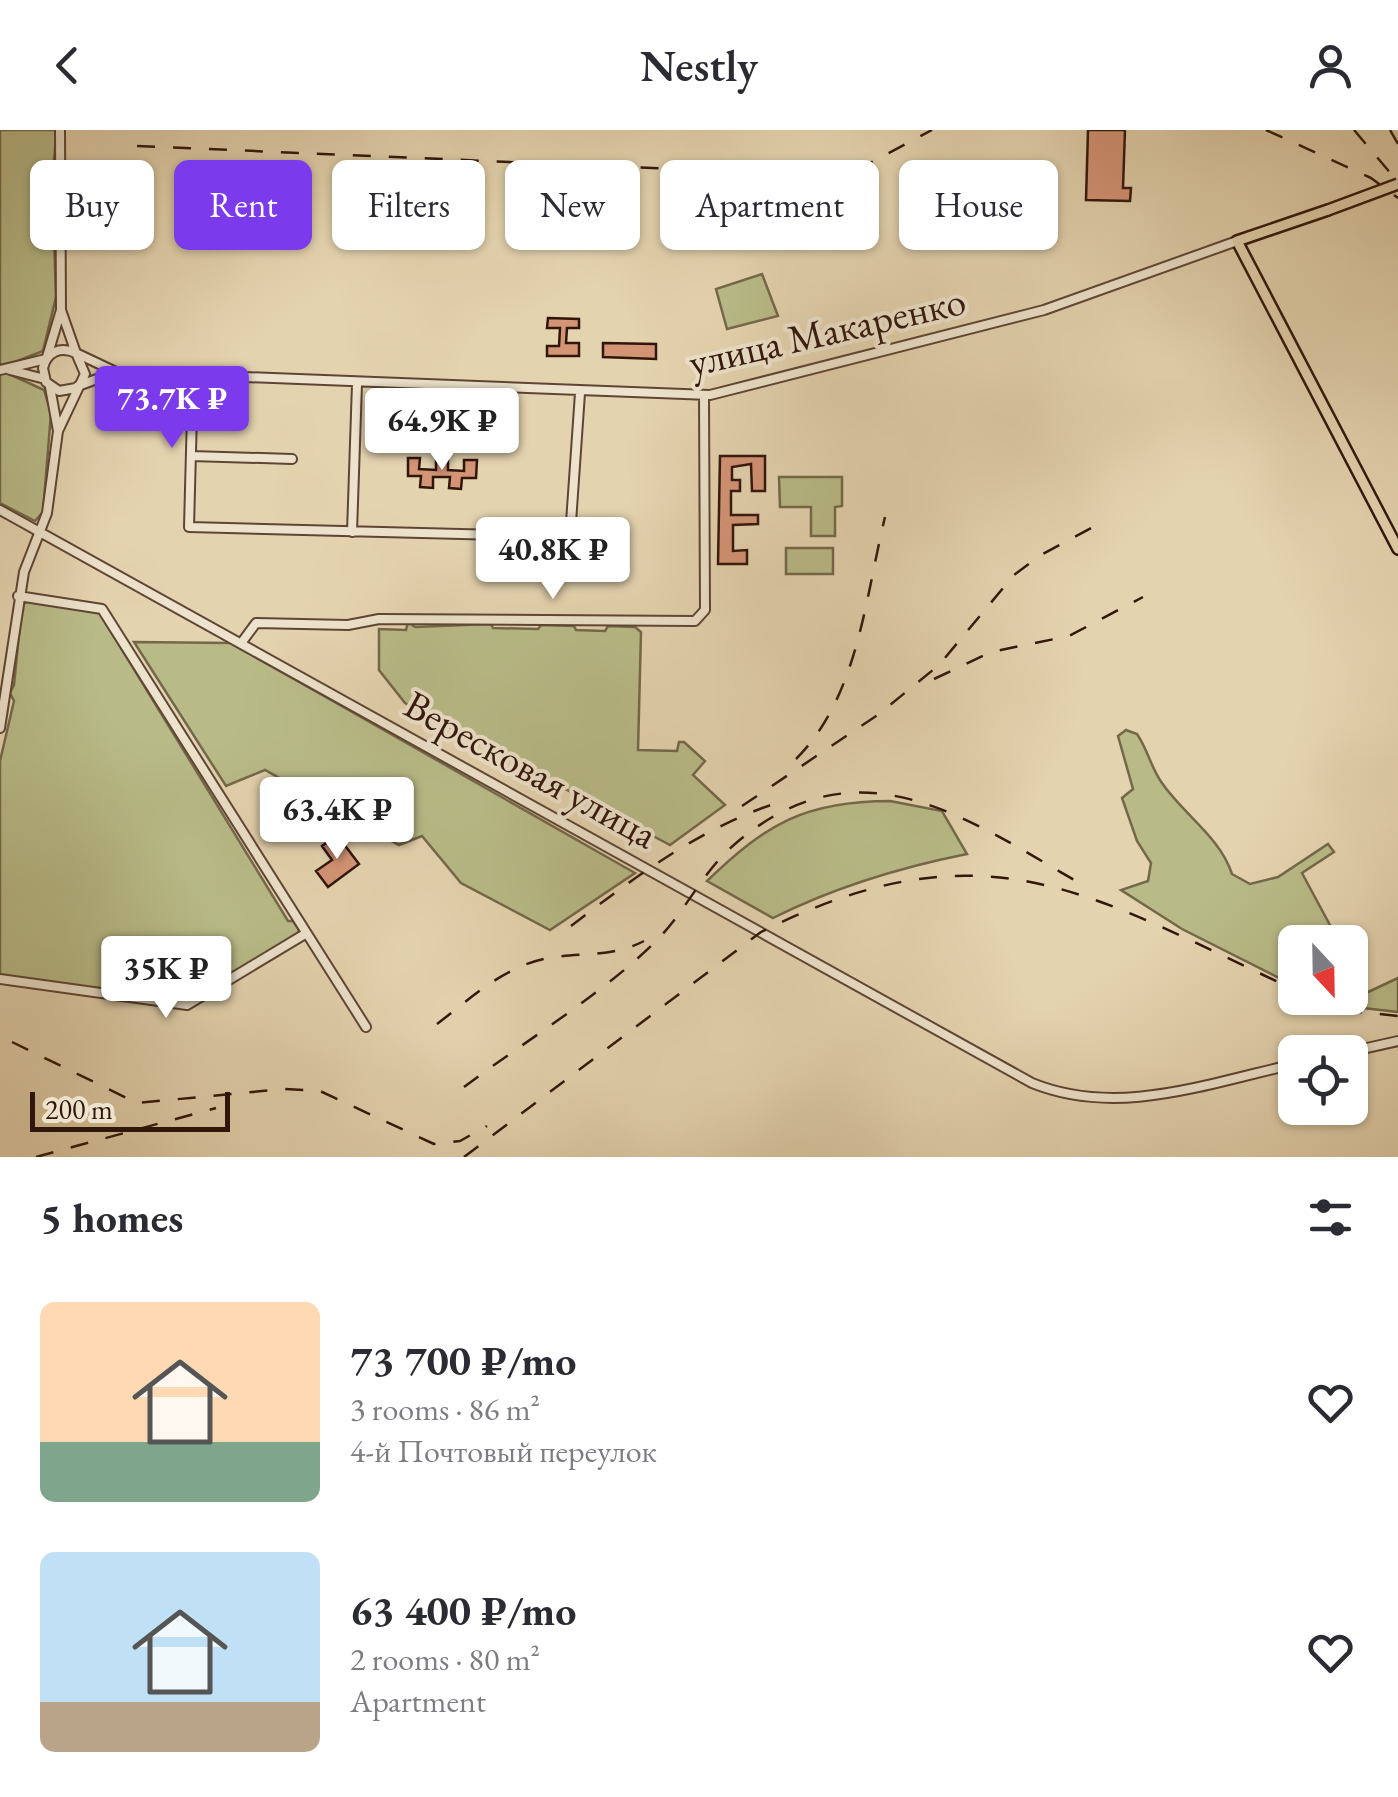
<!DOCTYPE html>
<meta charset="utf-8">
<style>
:root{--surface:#fff;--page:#f7f7f7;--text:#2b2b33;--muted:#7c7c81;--accent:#7c3aed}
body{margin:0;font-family:"EB Garamond",serif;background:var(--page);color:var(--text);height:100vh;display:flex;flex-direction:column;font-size:38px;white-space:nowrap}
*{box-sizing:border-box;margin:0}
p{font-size:32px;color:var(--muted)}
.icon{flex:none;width:55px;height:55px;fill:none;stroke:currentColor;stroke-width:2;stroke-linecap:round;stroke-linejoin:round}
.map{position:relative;height:1027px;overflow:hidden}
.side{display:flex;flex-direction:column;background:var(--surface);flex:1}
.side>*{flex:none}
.hud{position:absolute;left:30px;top:30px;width:1340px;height:90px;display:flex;gap:20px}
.needle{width:65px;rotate:158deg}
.buttons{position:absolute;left:1278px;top:795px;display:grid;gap:20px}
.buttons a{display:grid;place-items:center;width:90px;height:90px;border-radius:15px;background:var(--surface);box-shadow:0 2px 8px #0004;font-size:50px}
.scale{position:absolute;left:30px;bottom:25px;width:200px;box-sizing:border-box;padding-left:10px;border:5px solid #31160c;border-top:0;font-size:28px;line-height:35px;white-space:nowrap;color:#31160c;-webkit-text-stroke:8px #ede2cb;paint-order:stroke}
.price{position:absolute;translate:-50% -85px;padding:0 22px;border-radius:10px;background:#fff;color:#222;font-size:32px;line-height:65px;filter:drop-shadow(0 2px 5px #0008)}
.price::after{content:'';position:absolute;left:50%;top:60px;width:30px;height:22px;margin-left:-15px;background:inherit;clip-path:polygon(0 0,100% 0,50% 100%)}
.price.on{background:var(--accent);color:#fff}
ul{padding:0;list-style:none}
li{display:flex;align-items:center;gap:30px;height:250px;padding:0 40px}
li span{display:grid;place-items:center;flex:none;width:280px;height:200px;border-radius:15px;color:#555}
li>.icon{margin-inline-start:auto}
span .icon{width:120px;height:120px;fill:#fffc;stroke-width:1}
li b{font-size:42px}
h2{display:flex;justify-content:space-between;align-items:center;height:120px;padding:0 40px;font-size:42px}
.pill{padding:0 35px;border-radius:15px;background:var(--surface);box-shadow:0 2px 8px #0004;font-size:35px;line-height:90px}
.pill.on{background:var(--accent);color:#fff}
header{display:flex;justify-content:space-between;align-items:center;height:130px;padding:0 40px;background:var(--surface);font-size:45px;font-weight:600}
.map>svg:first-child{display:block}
.green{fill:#b8bb88;stroke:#74684a;stroke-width:2.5}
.building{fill:#d49476;stroke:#31160c;stroke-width:2.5}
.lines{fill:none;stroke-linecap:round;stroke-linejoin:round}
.minor-casing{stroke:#5e4535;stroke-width:12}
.major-casing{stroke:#31160c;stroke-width:14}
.minor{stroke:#ede2cb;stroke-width:8}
.major{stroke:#e4d3af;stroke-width:9}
.rail{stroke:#31160c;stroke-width:2.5;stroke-dasharray:18 18;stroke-linecap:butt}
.major-bridge-casing{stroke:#31160c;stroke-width:14;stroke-linecap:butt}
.major-bridge{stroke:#e4d3af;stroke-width:9}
.labels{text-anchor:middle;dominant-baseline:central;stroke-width:8;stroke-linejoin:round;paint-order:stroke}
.street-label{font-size:40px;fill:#31160c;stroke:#ede2cb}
</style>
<header><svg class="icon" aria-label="back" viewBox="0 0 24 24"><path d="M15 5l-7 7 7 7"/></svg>Nestly<svg class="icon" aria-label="person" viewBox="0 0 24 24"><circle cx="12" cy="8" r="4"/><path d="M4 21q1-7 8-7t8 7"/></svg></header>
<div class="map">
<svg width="1398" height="1027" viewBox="0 0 1398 1027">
<rect width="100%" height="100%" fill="#e4d3af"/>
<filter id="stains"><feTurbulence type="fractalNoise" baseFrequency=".002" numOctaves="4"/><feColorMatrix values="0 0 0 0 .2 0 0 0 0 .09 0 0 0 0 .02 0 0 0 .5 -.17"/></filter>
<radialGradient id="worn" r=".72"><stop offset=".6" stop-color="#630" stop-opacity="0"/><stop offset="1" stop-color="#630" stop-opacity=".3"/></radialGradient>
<path class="green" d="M 0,0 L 57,0 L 52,48 L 56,167 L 43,221 L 10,234 L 9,244 L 44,260 L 51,283 L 43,382 L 35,391 L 0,373 Z
M 762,144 L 778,186 L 727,199 L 716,159 Z
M 779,347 L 842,347 L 842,376 L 835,377 L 835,406 L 811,406 L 811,377 L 780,377 Z
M 786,418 L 833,418 L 833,444 L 786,444 Z
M 29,471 L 99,482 L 288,791 L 293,791 L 299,800 L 297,805 L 186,871 L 0,846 L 0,631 L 14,571 L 10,563 L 14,555 L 22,474 Z
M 408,492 L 415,497 L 491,494 L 493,498 L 538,499 L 541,495 L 574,496 L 576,500 L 605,501 L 608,496 L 635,497 L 641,502 L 638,620 L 677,621 L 679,612 L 684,612 L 705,631 L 693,645 L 725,675 L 670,715 L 405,573 L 379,540 L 379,499 L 406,500 Z
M 134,512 L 231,513 L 635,743 L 550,800 L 461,753 L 422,706 L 399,715 L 265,640 L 226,656 Z
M 1126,600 L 1137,604 C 1148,620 1151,638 1162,653 C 1184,685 1220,707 1232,744 L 1250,754 L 1278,747 L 1328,714 L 1334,722 L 1302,743 L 1339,812 L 1295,812 L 1295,856 L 1182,799 L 1121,760 L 1148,751 L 1151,733 L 1137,711 L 1122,668 L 1133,659 L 1118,606 Z
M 890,671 L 942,681 L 967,724 C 902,737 833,758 773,788 L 707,751 C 766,694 805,671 890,671 Z
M 1350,833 L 1366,863 L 1398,848 L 1398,882 L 1354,877 L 1322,868 L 1350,868 Z"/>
<path class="building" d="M 1088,0 L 1125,0 L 1123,58 L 1131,58 L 1130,71 L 1086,70 Z
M 548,188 L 579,189 L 579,198 L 567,198 L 566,213 L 579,213 L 579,226 L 547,226 L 547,216 L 559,216 L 560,198 L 547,198 Z
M 603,213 L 656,214 L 656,229 L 603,227 Z
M 720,326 L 765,326 L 765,361 L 752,361 L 751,334 L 732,337 L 732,350 L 740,350 L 740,361 L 731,361 L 731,385 L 758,385 L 758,394 L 733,395 L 733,421 L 747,420 L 747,434 L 718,434 Z
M 408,328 L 420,328 L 419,339 L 436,340 L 436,329 L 448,329 L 448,340 L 464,341 L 464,330 L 477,330 L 476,348 L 462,348 L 461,359 L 449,358 L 450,347 L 433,347 L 433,358 L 420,357 L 421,346 L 408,346 Z
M 337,705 L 359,734 L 328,757 L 316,741 L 332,730 L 322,716 Z"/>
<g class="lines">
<defs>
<path id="minor" d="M 60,0 L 61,180 L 76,223 L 116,242
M 47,227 L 61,180
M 0,240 L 46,229
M 10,240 L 45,249
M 193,246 L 189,397 L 611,408
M 78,256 L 116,242 L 710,265 L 1044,180 L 1237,111
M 50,257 L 58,301
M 191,326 L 292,329
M 0,380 L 1032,953 C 1118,988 1208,953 1295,934
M 352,402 L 357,254
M 570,407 L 580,263
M 18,466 L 102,479 L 366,897
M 242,512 L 256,493 L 348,495 L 379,489 L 695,491 L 705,480 L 704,265
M 0,598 L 24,442 L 47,383 L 58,301 L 85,244 L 76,223 C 60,216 47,222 43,238 L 46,252 L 59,261 L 76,258
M 0,849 L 187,875 L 305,804
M 1349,922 L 1398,911"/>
<path id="major" d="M 1328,80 L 1237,111 L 1398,419"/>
</defs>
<use href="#minor" class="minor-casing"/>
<use href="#major" class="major-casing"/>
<use href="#minor" class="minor"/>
<use href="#major" class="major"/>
<path class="rail" d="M 1266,0 L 1371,48 L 1398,68
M 1354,0 L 1398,52
M 1390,0 L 1398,14
M 137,16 L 814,45 L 870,33 L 932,0
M 934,549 L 991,522 L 1069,506 L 1143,467
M 796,629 C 858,567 865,469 885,387
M 742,676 L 879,584 L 939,535 L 1014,445 L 1041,425 L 1106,390
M 571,796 C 639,744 704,695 786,670
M 1310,868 L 1350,881 L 1398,886
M 437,894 C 470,869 502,838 544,829 C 580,821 609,829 644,811
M 12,912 L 137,973 L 284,959 L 320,961 L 434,1014 L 460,1011 L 487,996
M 464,957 C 525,911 606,862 658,809 C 687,779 703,741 735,714 C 859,607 969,690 1083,755
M 36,1027 L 216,978
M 464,1027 L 761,802 C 985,690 1090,764 1295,860"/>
<defs>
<path id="major-bridge" d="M 1328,80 L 1398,54"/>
</defs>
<use href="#major-bridge" class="major-bridge-casing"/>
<use href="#major-bridge" class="major-bridge"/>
</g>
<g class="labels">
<g class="street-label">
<text transform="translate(827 201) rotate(-13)">улица Макаренко</text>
<text transform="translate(531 639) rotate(29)">Вересковая улица</text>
</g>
</g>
<rect width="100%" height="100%" filter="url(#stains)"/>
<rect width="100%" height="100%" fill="url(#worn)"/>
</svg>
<div class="buttons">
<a><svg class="needle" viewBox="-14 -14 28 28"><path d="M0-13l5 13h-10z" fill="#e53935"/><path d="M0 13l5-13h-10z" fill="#7c7c81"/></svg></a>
<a><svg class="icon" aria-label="locate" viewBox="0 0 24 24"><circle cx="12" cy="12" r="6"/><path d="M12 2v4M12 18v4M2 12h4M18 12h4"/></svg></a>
</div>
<div class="scale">200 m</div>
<b class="price on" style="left:172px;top:321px">73.7K ₽</b>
<b class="price" style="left:442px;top:343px">64.9K ₽</b>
<b class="price" style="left:553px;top:472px">40.8K ₽</b>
<b class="price" style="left:337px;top:732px">63.4K ₽</b>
<b class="price" style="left:166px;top:891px">35K ₽</b>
<div class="hud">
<a class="pill">Buy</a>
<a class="pill on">Rent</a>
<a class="pill">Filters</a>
<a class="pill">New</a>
<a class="pill">Apartment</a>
<a class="pill">House</a>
</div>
</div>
<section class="side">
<h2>5 homes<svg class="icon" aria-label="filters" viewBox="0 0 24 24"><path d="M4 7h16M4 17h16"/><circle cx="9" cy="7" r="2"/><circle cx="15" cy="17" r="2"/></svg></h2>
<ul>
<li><span style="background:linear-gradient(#ffd9b3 70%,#7fa58c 0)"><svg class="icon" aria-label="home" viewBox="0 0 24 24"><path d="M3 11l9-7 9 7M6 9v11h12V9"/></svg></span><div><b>73 700 ₽/mo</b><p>3 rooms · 86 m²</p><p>4-й Почтовый переулок</p></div><svg class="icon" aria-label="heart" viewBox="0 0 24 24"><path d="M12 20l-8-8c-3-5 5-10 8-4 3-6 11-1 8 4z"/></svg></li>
<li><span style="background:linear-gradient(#bfe0f5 75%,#b9a48a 0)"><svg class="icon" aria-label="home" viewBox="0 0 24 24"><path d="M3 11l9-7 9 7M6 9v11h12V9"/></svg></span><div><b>63 400 ₽/mo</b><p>2 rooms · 80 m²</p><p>Apartment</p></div><svg class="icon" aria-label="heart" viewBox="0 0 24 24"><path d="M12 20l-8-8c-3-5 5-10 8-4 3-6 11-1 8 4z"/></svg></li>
</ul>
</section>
